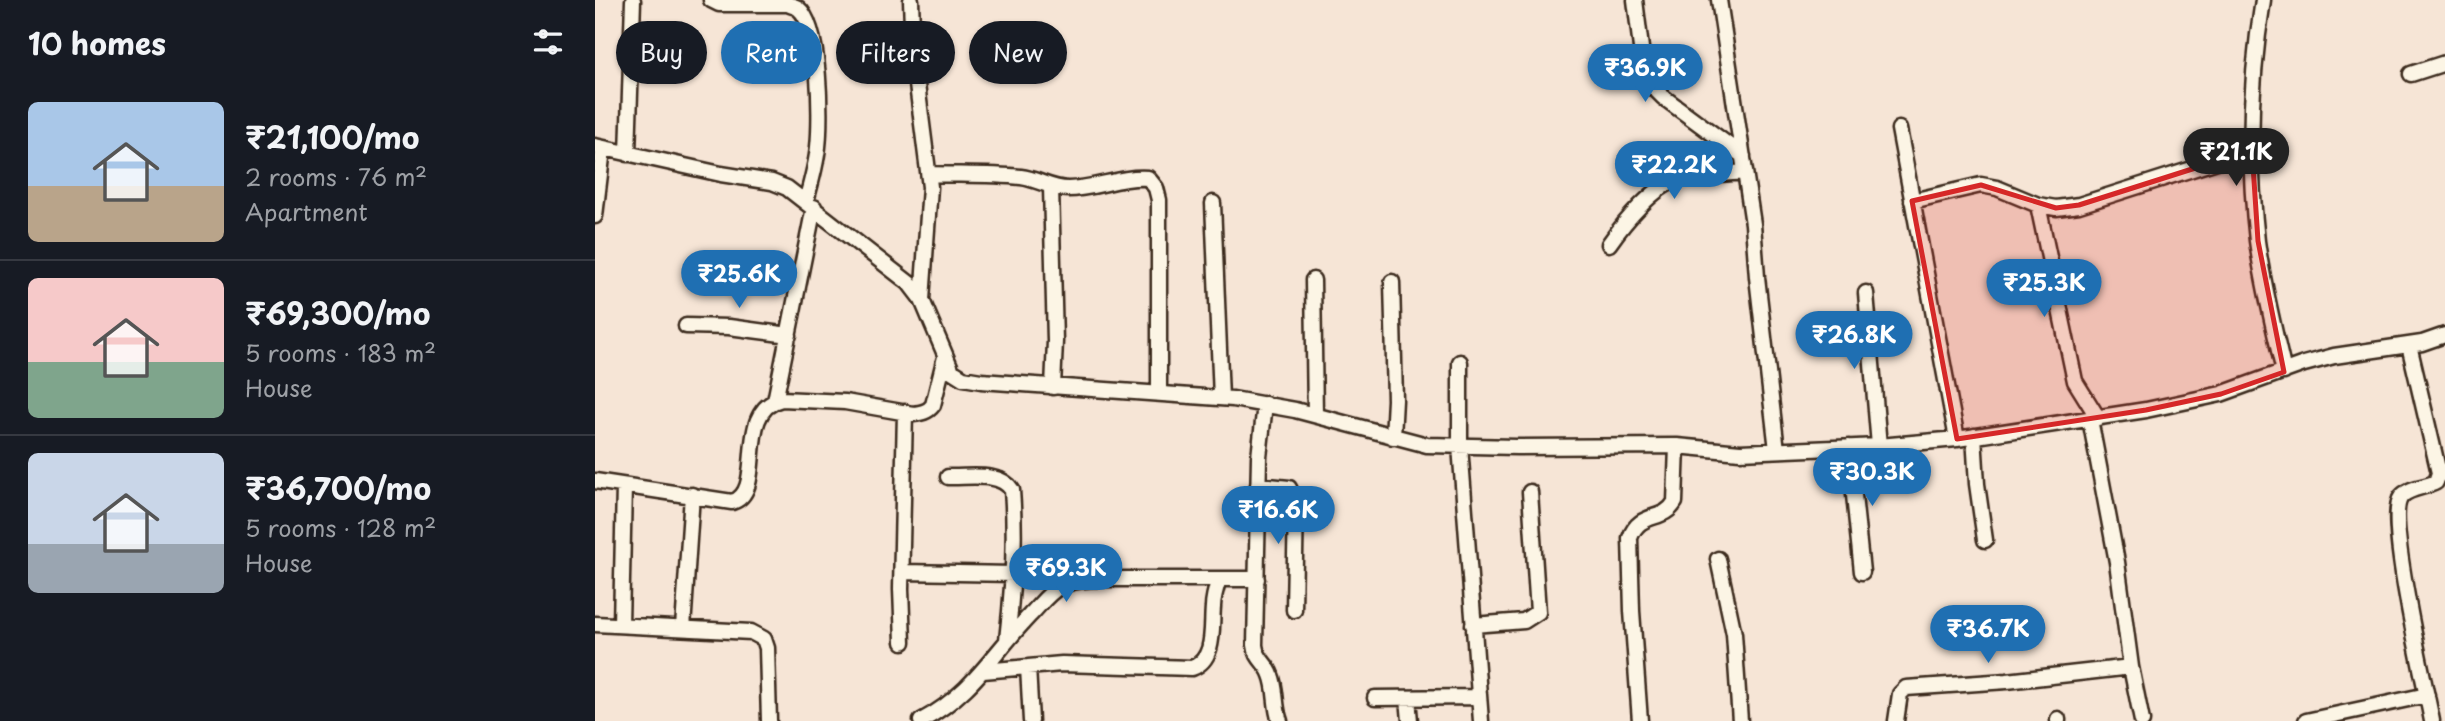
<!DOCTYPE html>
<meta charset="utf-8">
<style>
:root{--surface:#171b24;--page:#242831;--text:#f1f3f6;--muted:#9ea1a6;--line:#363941;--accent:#1f6fb2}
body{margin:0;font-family:"Playpen Sans",sans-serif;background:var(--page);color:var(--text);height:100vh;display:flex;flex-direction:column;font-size:26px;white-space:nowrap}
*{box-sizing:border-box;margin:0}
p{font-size:23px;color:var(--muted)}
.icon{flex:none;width:38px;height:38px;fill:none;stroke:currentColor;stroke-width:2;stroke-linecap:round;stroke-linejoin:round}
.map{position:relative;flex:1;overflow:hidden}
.details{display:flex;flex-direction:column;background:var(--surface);width:595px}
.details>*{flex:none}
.hud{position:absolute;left:21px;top:21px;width:665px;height:63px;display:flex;gap:14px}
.price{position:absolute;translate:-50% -60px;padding:0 16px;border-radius:24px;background:var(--accent);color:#fff;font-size:23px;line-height:46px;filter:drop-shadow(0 2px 4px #0008)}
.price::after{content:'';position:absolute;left:50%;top:42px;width:21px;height:16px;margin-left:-10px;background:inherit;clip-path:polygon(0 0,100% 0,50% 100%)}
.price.selected{background:#222;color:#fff}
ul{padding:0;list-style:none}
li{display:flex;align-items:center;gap:21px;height:175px;padding:0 28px}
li+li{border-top:2px solid var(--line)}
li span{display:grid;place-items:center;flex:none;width:196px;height:140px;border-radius:10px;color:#555}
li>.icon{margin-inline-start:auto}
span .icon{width:84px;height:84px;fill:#fffc;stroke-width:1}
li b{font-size:30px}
h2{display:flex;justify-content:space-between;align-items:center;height:84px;padding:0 28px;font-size:30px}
.tag{padding:0 24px;border-radius:32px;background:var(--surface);box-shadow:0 2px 5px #0004;font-size:24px;line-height:63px}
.tag.selected{background:var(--accent);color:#fff}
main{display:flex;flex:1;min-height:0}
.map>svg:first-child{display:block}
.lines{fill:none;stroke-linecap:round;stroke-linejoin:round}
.street-casing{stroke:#3b2a1e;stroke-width:19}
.street{stroke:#fcf5e5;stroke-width:14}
.marked{fill:#d62828;fill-opacity:0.2;stroke:#d62828;stroke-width:5;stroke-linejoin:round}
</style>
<main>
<section class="details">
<h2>10 homes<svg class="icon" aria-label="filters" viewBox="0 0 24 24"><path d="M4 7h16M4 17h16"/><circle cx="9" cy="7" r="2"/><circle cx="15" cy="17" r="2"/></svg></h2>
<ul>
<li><span style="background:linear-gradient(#a9c7e8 60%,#b9a48a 0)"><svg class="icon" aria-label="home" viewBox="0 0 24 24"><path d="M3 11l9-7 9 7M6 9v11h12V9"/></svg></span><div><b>₹21,100/mo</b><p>2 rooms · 76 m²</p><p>Apartment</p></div></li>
<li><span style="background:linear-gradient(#f6c9c9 60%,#7fa58c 0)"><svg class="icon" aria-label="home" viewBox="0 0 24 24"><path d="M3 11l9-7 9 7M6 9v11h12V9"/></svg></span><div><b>₹69,300/mo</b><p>5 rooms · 183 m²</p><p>House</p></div></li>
<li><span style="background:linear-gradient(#c9d6e8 65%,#9aa5b1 0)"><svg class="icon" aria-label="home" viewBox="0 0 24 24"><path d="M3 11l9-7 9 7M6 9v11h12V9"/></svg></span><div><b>₹36,700/mo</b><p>5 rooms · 128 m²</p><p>House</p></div></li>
</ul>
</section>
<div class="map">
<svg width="1850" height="721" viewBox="0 0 1850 721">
<rect width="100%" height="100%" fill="#f6e5d6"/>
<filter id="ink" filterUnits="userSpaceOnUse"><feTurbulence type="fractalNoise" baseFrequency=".0143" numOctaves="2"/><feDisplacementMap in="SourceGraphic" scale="14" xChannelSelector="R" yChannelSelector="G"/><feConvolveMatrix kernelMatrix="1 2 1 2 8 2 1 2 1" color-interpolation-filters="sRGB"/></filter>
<g filter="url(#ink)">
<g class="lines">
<defs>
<path id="street" d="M 116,0 L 124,4 L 193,4 C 194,5 202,7 203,8 C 226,26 226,120 223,147 C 221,166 216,183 211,201
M 316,0 L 318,53 L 335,187 L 327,300
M 1040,0 L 1048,64 L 1055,84 L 1068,97 L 1148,156
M 1124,0 L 1158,224 L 1162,277 L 1182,450
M 1668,0 C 1655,78 1653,162 1662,241 C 1668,285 1679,329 1689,372
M 1816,74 L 1850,63
M 1304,129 L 1362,439
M 0,146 L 126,174 L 177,182 L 192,188 L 314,283 L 327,300 L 357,371 L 368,378 L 386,381 L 638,399 L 700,410 L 832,445 L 922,447 L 1082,446 L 1145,452 L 1284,446 L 1362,439 L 1551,410 L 1626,394 L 1709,364 L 1739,356 L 1827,343 L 1850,335
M 33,154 L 38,0
M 334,174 C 365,175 396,174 426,177 C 443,179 456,189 473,189 C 500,189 525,176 553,178 L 561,188 L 564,200 L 564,394
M 456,187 L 460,341 L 458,387
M 1317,201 L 1386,185 L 1402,188 L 1443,205 L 1461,208 L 1484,205 L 1657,150
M 618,203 L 626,398
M 1443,205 L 1480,381 L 1503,418
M 0,216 L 8,149
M 1014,244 C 1028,224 1060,184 1085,179 C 1106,174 1129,174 1150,172
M 718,280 L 720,415
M 797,282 L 800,400 L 798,437
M 1271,293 L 1284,446
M 91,326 L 134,327 L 194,335
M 1814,345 L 1844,473 L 1841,482 C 1830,488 1814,487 1806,497 C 1790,517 1831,688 1837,721
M 865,362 L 865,446 L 886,721
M 180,401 L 219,207
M 670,404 L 664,457 L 660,645 C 661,659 672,663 676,675 C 682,689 679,706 685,721
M 1495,419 L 1522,562 L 1536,667 L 1547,721
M 1379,436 L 1382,484 L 1390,540
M 1254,447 L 1267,572
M 353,477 C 373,478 405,471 417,490 C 421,541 418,589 412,640
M 0,481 L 137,502 C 173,492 138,410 187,399 L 250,402 L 318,414 C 326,413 333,412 338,405 L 350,357
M 663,485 L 694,488 L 701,503 L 699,610
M 1123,559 L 1139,634 L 1145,721
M 307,572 L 419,574
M 0,624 L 156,632 L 169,639 L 172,648 L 174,721
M 26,625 L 29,486
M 878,625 L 929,621 L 943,612 L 935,492
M 88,628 L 97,495
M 308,642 L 306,589 L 310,412
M 433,667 L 436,721
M 388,671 L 467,664 L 597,668 C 621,659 616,628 618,607 C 618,598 621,588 624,579
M 780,698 L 884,697
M 813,698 L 815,721
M 1463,719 L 1463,721
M 326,721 C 378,693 396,656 435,615 C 444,606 454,592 466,586 C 478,580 491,580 504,579 L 662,579
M 1045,721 L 1037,611 L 1035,538 C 1045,510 1068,523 1080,502 L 1082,446
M 1301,721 L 1305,694 L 1311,688 L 1412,681 L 1536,667
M 1711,721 L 1832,695"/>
</defs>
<use href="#street" class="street-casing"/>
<use href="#street" class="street"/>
</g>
</g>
<path class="marked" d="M 1657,150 L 1663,241 L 1689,372 L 1626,394 L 1551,410 L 1362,439 L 1317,201 L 1386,185 L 1461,208 L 1484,205 Z"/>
</svg>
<b class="price" style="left:1050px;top:104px">₹36.9K</b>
<b class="price selected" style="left:1641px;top:188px">₹21.1K</b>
<b class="price" style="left:1079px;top:201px">₹22.2K</b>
<b class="price" style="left:144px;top:310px">₹25.6K</b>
<b class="price" style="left:1449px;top:319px">₹25.3K</b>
<b class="price" style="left:1259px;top:371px">₹26.8K</b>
<b class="price" style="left:1277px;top:508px">₹30.3K</b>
<b class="price" style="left:683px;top:546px">₹16.6K</b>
<b class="price" style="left:471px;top:604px">₹69.3K</b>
<b class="price" style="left:1393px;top:665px">₹36.7K</b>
<div class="hud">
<a class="tag">Buy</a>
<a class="tag selected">Rent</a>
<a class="tag">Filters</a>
<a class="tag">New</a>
</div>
</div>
</main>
